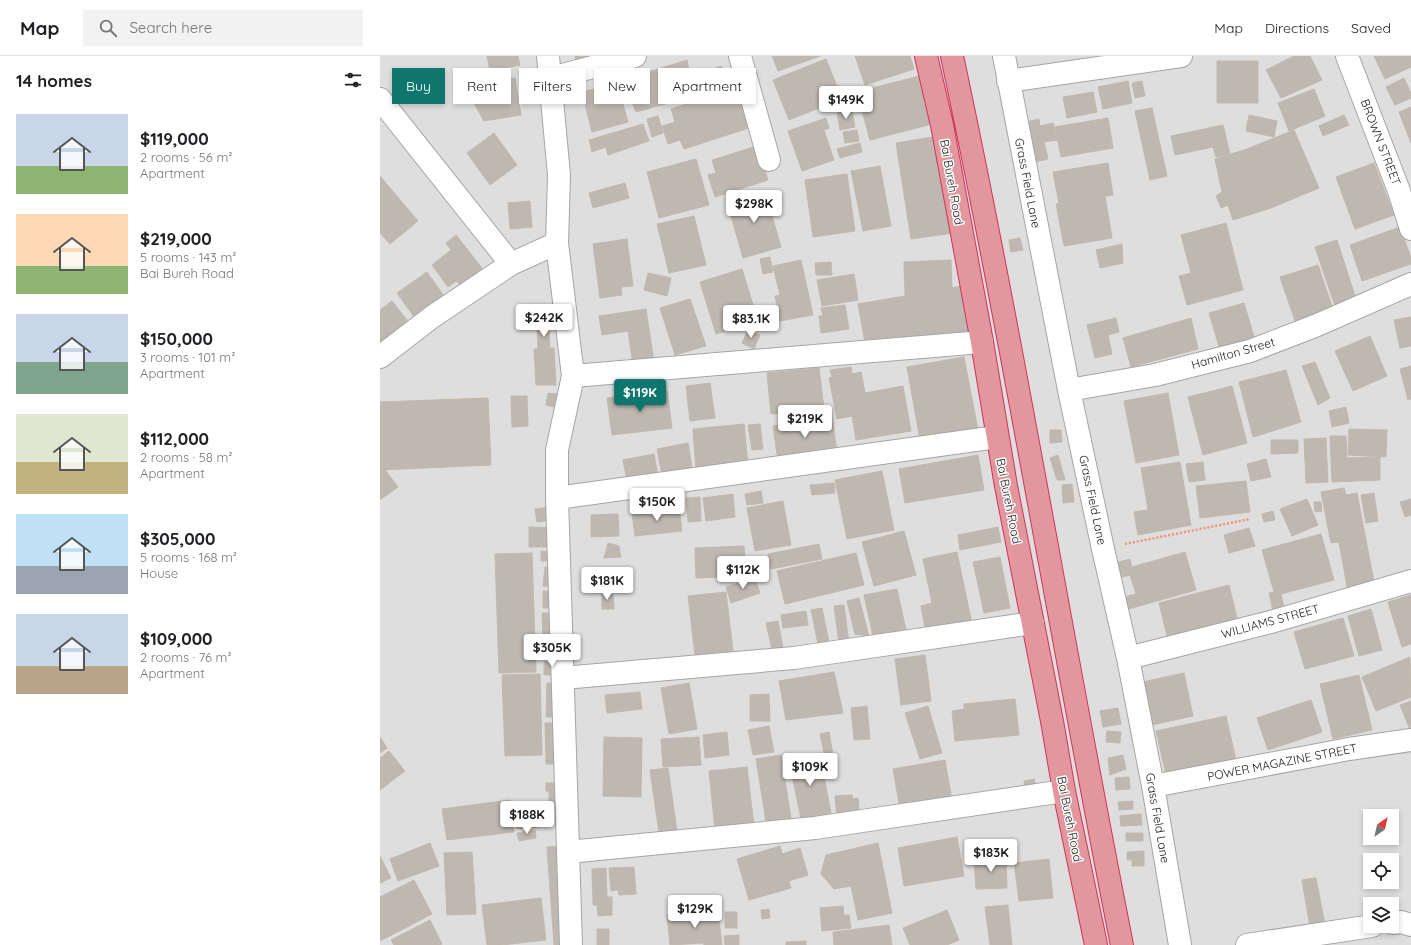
<!DOCTYPE html>
<meta charset="utf-8">
<style>
:root{--surface:#fff;--page:#f2f2f2;--text:#202124;--muted:#757577;--line:#e0e0e0;--accent:#0f766e}
body{margin:0;font-family:Quicksand,sans-serif;background:var(--page);color:var(--text);height:100vh;display:flex;flex-direction:column;font-size:15px;white-space:nowrap}
*{box-sizing:border-box;margin:0}
p{font-size:13px;color:var(--muted)}
.icon{flex:none;width:22px;height:22px;fill:none;stroke:currentColor;stroke-width:2;stroke-linecap:round;stroke-linejoin:round}
.map{position:relative;flex:1;overflow:hidden}
.drawer{display:flex;flex-direction:column;background:var(--surface);width:380px}
.drawer>*{flex:none}
.hud{position:absolute;left:12px;top:12px;width:380px;height:36px;display:flex;gap:8px}
.needle{width:26px;rotate:34deg}
.buttons{position:absolute;left:983px;top:753px;display:grid;gap:8px}
.buttons a{display:grid;place-items:center;width:36px;height:36px;border-radius:0px;background:var(--surface);box-shadow:0 2px 6px #0003;font-size:20px}
.price{position:absolute;translate:-50% -34px;padding:0 9px;border-radius:4px;background:#fff;color:#222;font-size:13px;line-height:26px;filter:drop-shadow(0 1px 2px #0008)}
.price::after{content:'';position:absolute;left:50%;top:24px;width:12px;height:9px;margin-left:-6px;background:inherit;clip-path:polygon(0 0,100% 0,50% 100%)}
.price.selected{background:var(--accent);color:#fff}
ul{padding:0;list-style:none}
li{display:flex;align-items:center;gap:12px;height:100px;padding:0 16px}
li span{display:grid;place-items:center;flex:none;width:112px;height:80px;border-radius:0px;color:#555}
li>.icon{margin-inline-start:auto}
span .icon{width:48px;height:48px;fill:#fffc;stroke-width:1}
li b{font-size:17px}
h2{display:flex;justify-content:space-between;align-items:center;height:48px;padding:0 16px;font-size:17px}
.chip{padding:0 14px;border-radius:0px;background:var(--surface);box-shadow:0 2px 6px #0003;font-size:14px;line-height:36px}
.chip.selected{background:var(--accent);color:#fff}
header{display:flex;align-items:center;gap:24px;box-sizing:border-box;height:56px;padding:0 20px;background:var(--surface);border-bottom:1px solid var(--line)}
header strong{font-size:19px}
nav{display:flex;gap:22px;margin-inline-start:auto;font-size:14px}
.search{width:280px;height:36px;background:var(--page);display:flex;align-items:center;gap:10px;box-sizing:border-box;padding:0 14px;border-radius:0px;color:var(--muted);font-size:15px}
main{display:flex;flex:1;min-height:0}
.map>svg:first-child{display:block}
.residential{fill:#dfdede;fill-rule:evenodd}
.building{fill:#beb8b1;stroke:#c2b8ac}
.lines{fill:none;stroke-linecap:round;stroke-linejoin:round}
.street-casing{stroke:#a5a5a5;stroke-width:24}
.highway-casing{stroke:#d1345a;stroke-width:24}
.path{stroke:#f19179;stroke-width:2.5;stroke-dasharray:2 2;stroke-linecap:butt}
.street{stroke:#fff;stroke-width:22}
.highway{stroke:#e2969d;stroke-width:22}
.labels{text-anchor:middle;dominant-baseline:central;stroke-width:3;stroke-linejoin:round;paint-order:stroke}
.street-label{font-size:12px;fill:#212121;stroke:#fff}
</style>
<header>
<strong>Map</strong>
<div class="search"><svg class="icon" aria-label="search" viewBox="0 0 24 24"><circle cx="10" cy="10" r="6"/><path d="M15 15l6 6"/></svg>Search here</div>
<nav><a>Map</a><a>Directions</a><a>Saved</a></nav>
</header>
<main>
<section class="drawer">
<h2>14 homes<svg class="icon" aria-label="filters" viewBox="0 0 24 24"><path d="M4 7h16M4 17h16"/><circle cx="9" cy="7" r="2"/><circle cx="15" cy="17" r="2"/></svg></h2>
<ul>
<li><span style="background:linear-gradient(#c9d6e8 65%,#8fb573 0)"><svg class="icon" aria-label="home" viewBox="0 0 24 24"><path d="M3 11l9-7 9 7M6 9v11h12V9"/></svg></span><div><b>$119,000</b><p>2 rooms · 56 m²</p><p>Apartment</p></div></li>
<li><span style="background:linear-gradient(#ffd9b3 65%,#8fb573 0)"><svg class="icon" aria-label="home" viewBox="0 0 24 24"><path d="M3 11l9-7 9 7M6 9v11h12V9"/></svg></span><div><b>$219,000</b><p>5 rooms · 143 m²</p><p>Bai Bureh Road</p></div></li>
<li><span style="background:linear-gradient(#c9d6e8 60%,#7fa58c 0)"><svg class="icon" aria-label="home" viewBox="0 0 24 24"><path d="M3 11l9-7 9 7M6 9v11h12V9"/></svg></span><div><b>$150,000</b><p>3 rooms · 101 m²</p><p>Apartment</p></div></li>
<li><span style="background:linear-gradient(#dfe7d0 60%,#c2b280 0)"><svg class="icon" aria-label="home" viewBox="0 0 24 24"><path d="M3 11l9-7 9 7M6 9v11h12V9"/></svg></span><div><b>$112,000</b><p>2 rooms · 58 m²</p><p>Apartment</p></div></li>
<li><span style="background:linear-gradient(#bfe0f5 65%,#9aa5b1 0)"><svg class="icon" aria-label="home" viewBox="0 0 24 24"><path d="M3 11l9-7 9 7M6 9v11h12V9"/></svg></span><div><b>$305,000</b><p>5 rooms · 168 m²</p><p>House</p></div></li>
<li><span style="background:linear-gradient(#c9d6e8 65%,#b9a48a 0)"><svg class="icon" aria-label="home" viewBox="0 0 24 24"><path d="M3 11l9-7 9 7M6 9v11h12V9"/></svg></span><div><b>$109,000</b><p>2 rooms · 76 m²</p><p>Apartment</p></div></li>
</ul>
</section>
<div class="map">
<svg width="1031" height="889" viewBox="0 0 1031 889">
<rect width="100%" height="100%" fill="#f1efe9"/>
<path class="residential" d="M 0,0 L 1031,0 L 1031,889 L 0,889 ZM 990,760 L 1012,760 L 1012,782 L 990,782 ZM 990,804 L 1012,804 L 1012,826 L 990,826 ZM 990,848 L 1012,848 L 1012,870 L 990,870 Z"/>
<path class="building" d="M 107,0 L 138,0 L 140,9 L 110,15 Z
M 195,0 L 222,0 L 196,6 Z
M 392,0 L 440,0 L 398,15 Z
M 475,0 L 530,0 L 534,13 L 485,29 Z
M 914,0 L 930,0 L 942,24 L 901,42 L 886,14 Z
M 994,0 L 1031,0 L 1031,11 L 1005,23 Z
M 446,3 L 462,43 L 409,64 L 393,24 Z
M 307,4 L 314,40 L 256,56 L 243,24 Z
M 837,5 L 878,5 L 878,47 L 837,47 Z
M 341,10 L 352,28 L 321,40 L 313,21 Z
M 166,12 L 170,44 L 143,47 L 139,15 Z
M 543,19 L 556,67 L 490,84 L 477,36 Z
M 135,22 L 141,59 L 104,65 L 85,31 Z
M 1024,22 L 1031,37 L 1031,42 L 1015,49 L 1006,31 Z
M 748,25 L 752,47 L 723,53 L 718,31 Z
M 762,25 L 765,40 L 755,42 L 752,27 Z
M 237,27 L 248,66 L 212,76 L 202,36 Z
M 362,30 L 375,70 L 304,93 L 300,84 L 288,88 L 282,70 L 295,66 L 291,53 Z
M 934,33 L 945,60 L 909,75 L 898,47 Z
M 713,36 L 717,56 L 687,62 L 683,41 Z
M 1031,51 L 1031,87 L 1019,56 Z
M 772,52 L 787,120 L 770,124 L 755,55 Z
M 472,54 L 475,71 L 460,74 L 457,57 Z
M 869,59 L 897,65 L 894,81 L 866,75 Z
M 964,59 L 969,69 L 943,80 L 939,70 Z
M 278,60 L 283,77 L 272,81 L 267,63 Z
M 446,62 L 449,72 L 444,74 L 454,104 L 422,115 L 408,75 Z
M 728,62 L 733,92 L 681,101 L 675,71 Z
M 659,63 L 660,70 L 673,67 L 677,84 L 664,86 L 668,103 L 655,106 L 646,66 Z
M 263,68 L 269,85 L 228,99 L 226,91 L 212,96 L 209,84 Z
M 843,69 L 850,98 L 836,101 L 833,91 L 795,99 L 791,80 Z
M 477,74 L 479,85 L 465,87 L 463,76 Z
M 914,74 L 939,132 L 891,152 L 867,93 Z
M 114,77 L 137,109 L 110,129 L 87,97 Z
M 558,80 L 573,177 L 531,183 L 516,87 Z
M 480,87 L 482,96 L 460,102 L 457,93 Z
M 377,90 L 388,124 L 335,141 L 328,119 L 336,117 L 332,104 Z
M 867,93 L 891,152 L 853,164 L 848,149 L 841,152 L 836,140 L 842,136 L 835,103 Z
M 316,103 L 329,149 L 279,162 L 267,116 Z
M 728,107 L 733,139 L 679,148 L 673,116 Z
M 994,107 L 1014,159 L 975,173 L 956,121 Z
M 500,110 L 511,170 L 483,175 L 471,115 Z
M 467,118 L 475,175 L 433,181 L 425,124 Z
M 0,120 L 38,165 L 10,188 L 0,177 Z
M 245,127 L 249,142 L 213,152 L 209,137 Z
M 385,135 L 401,191 L 363,202 L 347,146 Z
M 725,140 L 732,182 L 684,190 L 676,148 Z
M 150,145 L 152,171 L 130,173 L 128,147 Z
M 314,160 L 326,209 L 289,217 L 277,168 Z
M 846,167 L 863,234 L 807,249 L 799,220 L 811,217 L 801,179 Z
M 1020,171 L 1031,202 L 1031,208 L 982,225 L 970,189 Z
M 76,179 L 102,212 L 80,229 L 76,225 L 68,231 L 52,209 L 71,194 L 66,187 Z
M 640,182 L 643,194 L 631,196 L 629,184 Z
M 247,183 L 253,230 L 241,231 L 242,239 L 220,242 L 213,188 Z
M 957,184 L 976,243 L 955,250 L 935,191 Z
M 742,188 L 743,207 L 720,212 L 716,194 Z
M 390,201 L 393,216 L 383,218 L 380,203 Z
M 421,204 L 433,259 L 400,265 L 395,240 L 400,239 L 393,210 Z
M 571,204 L 572,232 L 581,230 L 589,275 L 486,292 L 478,248 L 525,240 L 524,206 Z
M 451,206 L 452,219 L 436,219 L 435,207 Z
M 938,209 L 954,256 L 916,268 L 900,221 Z
M 362,213 L 378,265 L 336,278 L 320,226 Z
M 47,216 L 64,240 L 35,262 L 17,237 Z
M 268,217 L 291,222 L 287,240 L 264,234 Z
M 474,218 L 478,244 L 442,250 L 437,224 Z
M 310,243 L 326,290 L 295,299 L 280,252 Z
M 12,245 L 30,268 L 0,291 L 0,254 Z
M 864,247 L 875,284 L 840,294 L 829,257 Z
M 465,249 L 469,273 L 441,277 L 439,260 L 443,260 L 441,252 Z
M 266,253 L 274,306 L 253,309 L 248,275 L 222,279 L 219,260 Z
M 1031,261 L 1031,290 L 1020,292 L 1014,264 Z
M 736,262 L 739,276 L 728,279 L 732,298 L 715,302 L 707,269 Z
M 811,262 L 818,293 L 751,311 L 743,282 Z
M 169,272 L 170,291 L 158,292 L 157,273 Z
M 368,274 L 380,279 L 374,293 L 362,287 Z
M 990,280 L 1007,320 L 973,335 L 955,295 Z
M 174,292 L 176,329 L 156,329 L 154,293 Z
M 584,301 L 598,374 L 540,384 L 527,311 Z
M 935,306 L 950,342 L 938,349 L 922,310 Z
M 1031,310 L 1031,343 L 1028,344 L 1020,313 Z
M 471,311 L 472,318 L 481,316 L 485,337 L 523,330 L 531,375 L 476,384 L 472,360 L 457,363 L 449,322 L 452,321 L 450,314 Z
M 439,312 L 444,352 L 391,358 L 387,317 Z
M 906,314 L 921,366 L 873,381 L 859,326 Z
M 330,327 L 335,362 L 310,365 L 306,330 Z
M 852,330 L 867,387 L 823,399 L 808,341 Z
M 287,335 L 292,372 L 232,379 L 227,342 Z
M 168,337 L 177,338 L 174,351 L 166,349 Z
M 788,337 L 799,399 L 756,407 L 744,345 Z
M 131,340 L 147,340 L 148,370 L 132,371 Z
M 108,342 L 111,409 L 0,414 L 0,346 Z
M 966,351 L 969,367 L 952,371 L 949,355 Z
M 452,362 L 457,396 L 398,405 L 393,370 Z
M 364,368 L 368,409 L 316,413 L 313,373 Z
M 380,368 L 383,393 L 372,394 L 368,369 Z
M 969,373 L 1007,374 L 1006,401 L 968,399 Z
M 670,374 L 681,374 L 682,386 L 670,387 Z
M 950,380 L 966,380 L 967,402 L 1000,401 L 1000,424 L 952,426 Z
M 946,382 L 948,426 L 926,427 L 924,383 Z
M 891,384 L 918,384 L 918,397 L 891,398 Z
M 308,387 L 313,418 L 283,424 L 277,393 Z
M 274,398 L 279,425 L 248,430 L 243,404 Z
M 598,399 L 604,434 L 525,447 L 519,413 Z
M 678,399 L 685,424 L 677,424 L 670,402 Z
M 886,403 L 891,421 L 871,425 L 867,408 Z
M 800,406 L 811,469 L 758,479 L 754,456 L 768,454 L 761,412 Z
M 823,406 L 825,424 L 809,426 L 806,408 Z
M 0,407 L 18,431 L 0,444 Z
M 502,415 L 514,474 L 467,483 L 455,424 Z
M 866,425 L 870,456 L 820,462 L 816,430 Z
M 454,427 L 455,437 L 432,439 L 430,429 Z
M 692,428 L 694,446 L 683,447 L 682,429 Z
M 964,432 L 966,439 L 977,437 L 995,531 L 968,536 L 959,486 L 951,487 L 941,436 Z
M 381,435 L 383,447 L 367,449 L 365,438 Z
M 994,437 L 998,465 L 986,467 L 981,439 Z
M 353,438 L 355,461 L 326,465 L 323,442 Z
M 320,441 L 321,465 L 308,466 L 306,442 Z
M 927,443 L 938,469 L 912,480 L 900,453 Z
M 1031,443 L 1031,459 L 1025,461 L 1020,446 Z
M 403,445 L 411,489 L 375,495 L 367,452 Z
M 934,446 L 941,446 L 942,455 L 935,456 Z
M 170,451 L 172,464 L 157,466 L 155,453 Z
M 299,452 L 302,475 L 255,480 L 252,458 Z
M 893,455 L 895,464 L 884,466 L 882,458 Z
M 238,458 L 239,480 L 211,481 L 211,459 Z
M 149,471 L 176,472 L 176,491 L 149,491 Z
M 618,471 L 621,486 L 580,494 L 578,479 Z
M 869,472 L 875,490 L 849,497 L 844,479 Z
M 524,475 L 536,519 L 494,530 L 482,486 Z
M 941,478 L 954,524 L 901,538 L 905,557 L 894,559 L 889,537 L 894,536 L 882,494 Z
M 228,487 L 239,490 L 241,501 L 224,502 Z
M 439,488 L 442,503 L 391,513 L 388,498 Z
M 364,490 L 366,520 L 316,522 L 315,492 Z
M 161,495 L 174,496 L 174,505 L 161,505 Z
M 577,496 L 592,568 L 546,577 L 541,550 L 552,547 L 543,503 Z
M 805,496 L 816,534 L 745,554 L 741,542 L 756,538 L 750,519 L 739,522 L 735,507 L 750,503 L 752,511 Z
M 152,497 L 156,616 L 119,617 L 115,498 Z
M 476,497 L 484,529 L 405,548 L 397,515 Z
M 620,501 L 630,552 L 604,557 L 593,506 Z
M 165,511 L 176,512 L 174,531 L 163,530 Z
M 375,522 L 380,537 L 351,547 L 346,531 Z
M 849,529 L 858,566 L 788,584 L 779,547 Z
M 517,533 L 526,574 L 493,580 L 484,539 Z
M 222,534 L 233,539 L 234,553 L 222,553 Z
M 163,535 L 175,535 L 175,552 L 163,552 Z
M 346,536 L 353,595 L 315,599 L 308,540 Z
M 1031,539 L 1031,588 L 1022,591 L 1008,546 Z
M 479,542 L 489,580 L 475,578 L 467,545 Z
M 464,549 L 469,587 L 459,588 L 454,550 Z
M 442,552 L 449,586 L 438,588 L 431,554 Z
M 991,553 L 1002,594 L 979,600 L 968,560 Z
M 426,555 L 428,569 L 403,572 L 401,559 Z
M 162,557 L 177,557 L 177,582 L 163,582 Z
M 963,562 L 974,600 L 925,613 L 914,576 Z
M 398,565 L 403,592 L 392,594 L 386,567 Z
M 163,587 L 179,587 L 179,600 L 163,600 Z
M 545,599 L 551,645 L 521,649 L 515,603 Z
M 1030,601 L 1031,641 L 996,655 L 982,621 Z
M 164,606 L 179,606 L 179,619 L 164,619 Z
M 454,616 L 463,657 L 406,664 L 399,625 Z
M 804,617 L 813,660 L 767,670 L 758,627 Z
M 160,618 L 162,699 L 125,700 L 122,619 Z
M 979,619 L 992,674 L 953,683 L 940,628 Z
M 167,627 L 181,628 L 180,661 L 166,661 Z
M 309,627 L 317,673 L 289,678 L 281,632 Z
M 260,636 L 262,653 L 227,657 L 225,639 Z
M 389,638 L 390,665 L 370,665 L 370,639 Z
M 635,643 L 639,679 L 575,685 L 572,655 L 584,653 L 584,648 Z
M 931,644 L 942,676 L 888,694 L 877,662 Z
M 1031,645 L 1031,676 L 1020,649 Z
M 487,650 L 490,683 L 474,684 L 471,652 Z
M 548,650 L 562,697 L 540,703 L 525,657 Z
M 738,652 L 741,668 L 723,671 L 720,655 Z
M 846,660 L 856,704 L 786,719 L 776,675 Z
M 165,667 L 181,667 L 181,708 L 166,708 Z
M 389,670 L 394,696 L 373,699 L 368,674 Z
M 727,675 L 741,676 L 740,687 L 726,686 Z
M 347,676 L 349,699 L 325,702 L 323,679 Z
M 449,676 L 455,710 L 447,712 L 440,678 Z
M 0,681 L 7,692 L 0,697 Z
M 224,681 L 262,682 L 261,741 L 223,740 Z
M 319,681 L 321,709 L 283,711 L 281,683 Z
M 9,695 L 25,715 L 0,734 L 0,702 Z
M 401,699 L 412,768 L 387,772 L 376,703 Z
M 440,699 L 451,757 L 421,763 L 409,705 Z
M 743,699 L 746,713 L 730,719 L 728,702 Z
M 565,704 L 572,744 L 520,753 L 513,713 Z
M 367,711 L 374,770 L 335,774 L 329,715 Z
M 288,712 L 298,782 L 280,784 L 270,714 Z
M 749,721 L 750,733 L 736,734 L 735,722 Z
M 654,723 L 656,730 L 645,732 L 644,725 Z
M 166,727 L 181,727 L 181,754 L 169,753 L 169,735 L 166,735 Z
M 472,739 L 473,743 L 478,742 L 479,756 L 457,764 L 455,740 Z
M 130,744 L 134,776 L 67,784 L 62,753 Z
M 753,745 L 753,753 L 739,754 L 738,746 Z
M 157,753 L 159,771 L 137,773 L 135,755 Z
M 761,758 L 762,769 L 741,770 L 740,760 Z
M 155,774 L 156,782 L 139,785 L 137,777 Z
M 746,777 L 763,777 L 763,785 L 746,785 Z
M 577,781 L 584,820 L 524,830 L 518,792 Z
M 50,787 L 59,810 L 18,825 L 10,803 Z
M 498,787 L 512,857 L 478,864 L 471,830 L 454,833 L 441,818 L 446,799 Z
M 181,790 L 189,889 L 174,889 L 167,791 Z
M 400,790 L 402,798 L 420,792 L 428,819 L 409,825 L 411,832 L 369,844 L 357,803 Z
M 764,795 L 764,803 L 747,804 L 747,796 Z
M 92,796 L 96,858 L 67,859 L 64,797 Z
M 0,800 L 11,822 L 0,827 Z
M 626,802 L 627,832 L 596,833 L 594,803 Z
M 669,803 L 673,842 L 639,845 L 634,807 Z
M 764,803 L 764,810 L 752,810 L 752,804 Z
M 254,811 L 256,838 L 239,839 L 238,834 L 231,835 L 229,812 Z
M 226,812 L 227,841 L 232,841 L 232,859 L 218,860 L 217,849 L 213,849 L 212,813 Z
M 936,822 L 945,869 L 930,871 L 922,824 Z
M 34,824 L 52,858 L 0,885 L 0,841 Z
M 161,842 L 166,884 L 122,889 L 107,889 L 102,849 Z
M 628,849 L 632,889 L 610,889 L 605,851 Z
M 463,850 L 464,859 L 469,859 L 471,872 L 442,875 L 440,852 Z
M 389,853 L 390,862 L 382,863 L 381,854 Z
M 567,854 L 579,884 L 567,889 L 530,889 L 523,872 Z
M 338,855 L 342,889 L 324,889 L 324,887 L 290,889 L 287,859 Z
M 345,856 L 357,856 L 357,872 L 345,872 Z
M 50,864 L 62,888 L 60,889 L 14,889 L 11,884 Z
M 509,869 L 512,889 L 454,889 L 453,876 Z
M 217,873 L 229,873 L 229,889 L 217,889 Z
M 359,879 L 359,889 L 345,889 L 344,880 Z
M 426,885 L 426,889 L 406,889 L 406,886 Z"/>
<g class="lines">
<defs>
<path id="street" d="M 168,0 L 179,119 L 177,187 L 193,320 L 177,394 L 177,442 L 191,889
M 360,0 L 389,104
M 624,0 L 689,334 L 723,493 L 748,602 L 773,730 L 800,889
M 967,0 L 1019,135 L 1031,173
M 171,22 L 255,0
M 628,25 L 801,0
M 0,43 L 131,208
M 0,301 L 52,261 L 131,208 L 177,187
M 193,320 L 602,286
M 689,334 L 775,319 L 870,295 L 935,270 L 1031,228
M 177,442 L 617,381
M 748,602 L 891,566 L 1031,525
M 183,622 L 414,602 L 653,567
M 773,730 L 969,693 L 1031,684
M 188,796 L 435,772 L 684,735
M 1012,867 L 1021,866 L 1031,869
M 867,889 L 992,870"/>
<path id="highway" d="M 546,0 L 562,69 L 602,286 L 626,430 L 672,665 L 684,735 L 716,889
M 572,0 C 635,295 683,593 742,889"/>
</defs>
<use href="#street" class="street-casing"/>
<use href="#highway" class="highway-casing"/>
<path class="path" d="M 745,488 L 870,463"/>
<use href="#street" class="street"/>
<use href="#highway" class="highway"/>
</g>
<g class="labels">
<g class="street-label">
<text transform="translate(1001 86) rotate(69)">BROWN STREET</text>
<text transform="translate(572 126) rotate(80)">Bai Bureh Road</text>
<text transform="translate(648 127) rotate(79)">Grass Field Lane</text>
<text transform="translate(853 297) rotate(-16)">Hamilton Street</text>
<text transform="translate(713 444) rotate(78)">Grass Field Lane</text>
<text transform="translate(629 445) rotate(79)">Bai Bureh Road</text>
<text transform="translate(890 565) rotate(-15)">WILLIAMS STREET</text>
<text transform="translate(902 706) rotate(-11)">POWER MAGAZINE STREET</text>
<text transform="translate(778 762) rotate(80)">Grass Field Lane</text>
<text transform="translate(690 763) rotate(79)">Bai Bureh Road</text>
</g>
</g>
</svg>
<div class="buttons">
<a><svg class="needle" viewBox="-14 -14 28 28"><path d="M0-13l5 13h-10z" fill="#e53935"/><path d="M0 13l5-13h-10z" fill="#757577"/></svg></a>
<a><svg class="icon" aria-label="locate" viewBox="0 0 24 24"><circle cx="12" cy="12" r="6"/><path d="M12 2v4M12 18v4M2 12h4M18 12h4"/></svg></a>
<a><svg class="icon" aria-label="layers" viewBox="0 0 24 24"><path d="M12 4l9 5-9 5-9-5zM3 14l9 5 9-5"/></svg></a>
</div>
<b class="price" style="left:466px;top:64px">$149K</b>
<b class="price" style="left:374px;top:168px">$298K</b>
<b class="price" style="left:164px;top:282px">$242K</b>
<b class="price" style="left:371px;top:283px">$83.1K</b>
<b class="price selected" style="left:260px;top:357px">$119K</b>
<b class="price" style="left:425px;top:383px">$219K</b>
<b class="price" style="left:277px;top:466px">$150K</b>
<b class="price" style="left:363px;top:534px">$112K</b>
<b class="price" style="left:227px;top:545px">$181K</b>
<b class="price" style="left:172px;top:612px">$305K</b>
<b class="price" style="left:430px;top:731px">$109K</b>
<b class="price" style="left:147px;top:779px">$188K</b>
<b class="price" style="left:611px;top:817px">$183K</b>
<b class="price" style="left:315px;top:873px">$129K</b>
<div class="hud">
<a class="chip selected">Buy</a>
<a class="chip">Rent</a>
<a class="chip">Filters</a>
<a class="chip">New</a>
<a class="chip">Apartment</a>
</div>
</div>
</main>
